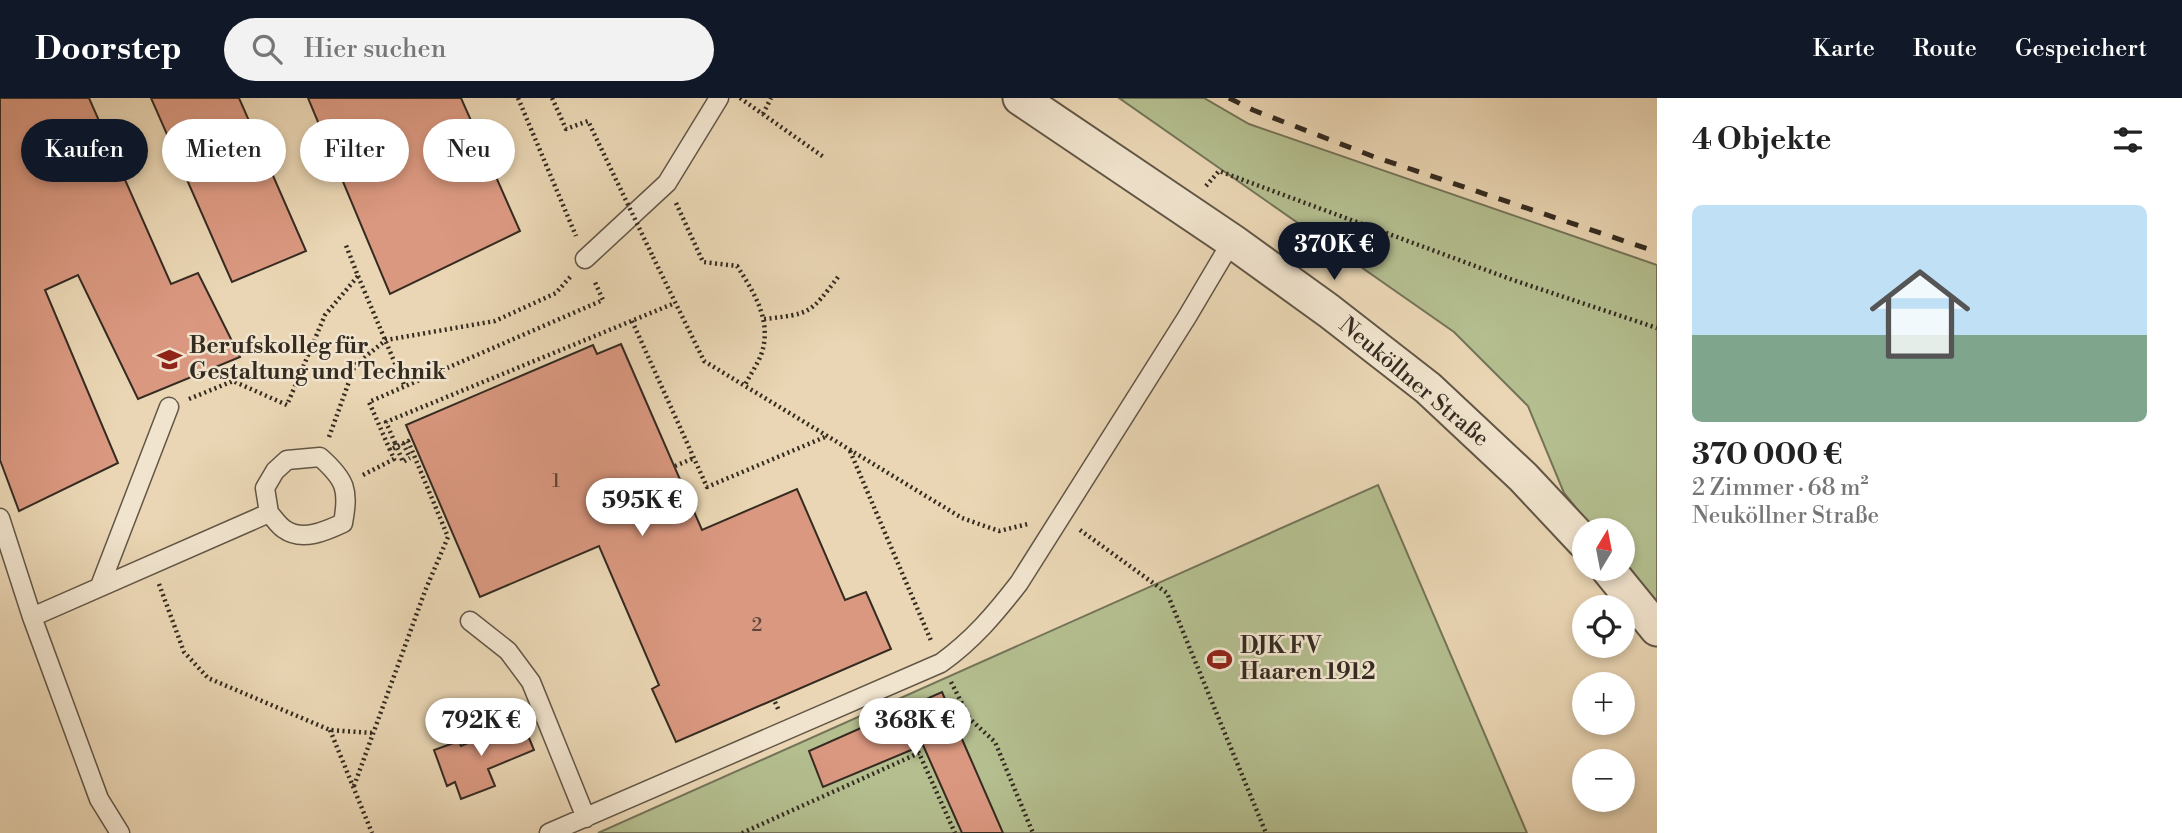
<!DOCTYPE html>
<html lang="de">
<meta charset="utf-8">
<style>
:root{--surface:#fff;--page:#f2f2f2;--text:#222;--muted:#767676;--accent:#111827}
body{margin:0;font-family:"Libre Bodoni",serif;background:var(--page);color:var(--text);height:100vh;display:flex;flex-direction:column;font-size:26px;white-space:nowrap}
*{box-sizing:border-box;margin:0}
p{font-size:23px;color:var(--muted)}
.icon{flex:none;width:38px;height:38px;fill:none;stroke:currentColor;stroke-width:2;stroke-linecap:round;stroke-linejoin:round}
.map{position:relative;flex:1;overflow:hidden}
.sheet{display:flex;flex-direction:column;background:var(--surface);width:525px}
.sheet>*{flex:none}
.top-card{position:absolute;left:21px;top:21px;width:665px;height:63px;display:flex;gap:14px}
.needle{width:46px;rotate:10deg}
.tools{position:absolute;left:1572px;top:420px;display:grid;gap:14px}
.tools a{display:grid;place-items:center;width:63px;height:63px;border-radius:50%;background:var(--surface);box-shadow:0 4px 10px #0003;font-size:35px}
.price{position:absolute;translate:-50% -60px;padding:0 16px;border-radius:24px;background:#fff;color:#222;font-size:23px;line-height:46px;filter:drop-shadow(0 2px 4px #0008)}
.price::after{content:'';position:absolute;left:50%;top:42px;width:21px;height:16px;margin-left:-10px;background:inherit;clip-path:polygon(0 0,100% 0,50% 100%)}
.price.active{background:var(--accent);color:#fff}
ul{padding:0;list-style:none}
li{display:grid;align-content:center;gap:14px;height:371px;padding:0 35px}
li span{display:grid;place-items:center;height:217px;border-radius:10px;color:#555}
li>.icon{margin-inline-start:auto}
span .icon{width:126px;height:126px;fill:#fffc;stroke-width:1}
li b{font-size:30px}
h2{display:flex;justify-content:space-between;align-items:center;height:84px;padding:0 35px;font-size:30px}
.pill{padding:0 24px;border-radius:32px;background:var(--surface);box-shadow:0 4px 10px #0003;font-size:24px;line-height:63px}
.pill.active{background:var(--accent);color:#fff}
header{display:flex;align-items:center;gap:42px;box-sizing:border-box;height:98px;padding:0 35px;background:var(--accent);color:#fff}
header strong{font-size:33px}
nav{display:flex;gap:38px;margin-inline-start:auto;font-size:24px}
.search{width:490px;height:63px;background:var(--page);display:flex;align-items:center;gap:18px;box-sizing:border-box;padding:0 24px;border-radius:38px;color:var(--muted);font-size:26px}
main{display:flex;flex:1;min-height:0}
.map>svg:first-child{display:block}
.green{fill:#b4be8f;stroke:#747458;stroke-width:2}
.building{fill:#da9880;stroke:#342b21;stroke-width:2}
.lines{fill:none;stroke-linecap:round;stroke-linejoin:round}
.service-casing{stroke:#625646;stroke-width:21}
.minor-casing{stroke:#625646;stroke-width:37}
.path{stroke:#342b21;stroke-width:4.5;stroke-dasharray:2 3.5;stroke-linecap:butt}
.service{stroke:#f1e4ce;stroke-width:18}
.minor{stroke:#f1e4ce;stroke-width:33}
.rail{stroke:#342b21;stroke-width:5;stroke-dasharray:12 12;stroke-linecap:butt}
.path-bridge{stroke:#342b21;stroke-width:4.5;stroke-dasharray:2 3.5;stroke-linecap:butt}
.labels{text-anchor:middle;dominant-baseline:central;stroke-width:5;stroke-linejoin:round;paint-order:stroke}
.number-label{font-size:19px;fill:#5e4639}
.poi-label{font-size:23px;font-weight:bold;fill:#342b21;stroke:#f1e4ce;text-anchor:start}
.street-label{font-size:23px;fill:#342b21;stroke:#f1e4ce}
</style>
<header>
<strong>Doorstep</strong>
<div class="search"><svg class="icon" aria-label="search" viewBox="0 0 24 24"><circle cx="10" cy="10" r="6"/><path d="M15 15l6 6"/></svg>Hier suchen</div>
<nav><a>Karte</a><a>Route</a><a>Gespeichert</a></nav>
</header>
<main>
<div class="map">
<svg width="1657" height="735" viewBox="0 0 1657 735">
<rect width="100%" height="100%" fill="#ead6b4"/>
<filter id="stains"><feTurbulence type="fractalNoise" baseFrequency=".00286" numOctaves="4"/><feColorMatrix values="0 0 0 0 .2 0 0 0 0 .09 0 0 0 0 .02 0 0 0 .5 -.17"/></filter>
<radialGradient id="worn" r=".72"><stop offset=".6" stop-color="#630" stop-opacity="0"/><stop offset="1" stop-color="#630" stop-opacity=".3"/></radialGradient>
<path class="green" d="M 1119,0 L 1204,0 L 1249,26 L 1657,167 L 1657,510 L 1622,467 L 1622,432 L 1594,432 L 1564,395 L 1528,308 L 1454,234 Z
M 1378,387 L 1527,735 L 598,735 Z"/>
<path class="building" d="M 0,0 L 89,0 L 171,186 L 198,175 L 240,259 L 138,301 L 78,177 L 45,192 L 118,365 L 19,413 L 0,362 Z
M 151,0 L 239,0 L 306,153 L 232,184 Z
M 308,0 L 461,0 L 520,133 L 390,196 Z
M 621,246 L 702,432 L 797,391 L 845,502 L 866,494 L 891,551 L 676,644 L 652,591 L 659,587 L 599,448 L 480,499 L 406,327 L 593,247 L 597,256 Z
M 942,594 L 958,632 L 1003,735 L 962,735 L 923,647 L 823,689 L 809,653 Z
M 522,623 L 534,652 L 488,671 L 495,688 L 461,701 L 455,684 L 447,688 L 434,652 L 459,643 L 461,648 Z"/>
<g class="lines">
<defs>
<path id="service" d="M 585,161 L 667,85 L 719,0
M 0,420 L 32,519 L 99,701 L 120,735
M 100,488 L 169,309
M 32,519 L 269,415 L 265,390 L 275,373 L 287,362 L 320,359 C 346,382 349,392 343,425 C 326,433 302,444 284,431 C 278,427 274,420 269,415
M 470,523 L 508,553 L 531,584 L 586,720
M 549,735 L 941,565 C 973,542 995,516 1019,485 L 1187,219 L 1232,143"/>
<path id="minor" d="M 1020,0 L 1232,143 L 1329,213 L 1428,290 L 1523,379 L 1584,444
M 1608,471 L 1657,531"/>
</defs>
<use href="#service" class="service-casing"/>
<use href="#minor" class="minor-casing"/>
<path class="path" d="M 518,0 L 576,138
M 740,0 L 825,60
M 763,16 L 771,0
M 1206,88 L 1219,73 L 1513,182 L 1657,230
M 676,105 L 703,164 L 737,168 C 754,194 773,224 761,257 C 757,267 750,277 745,287
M 653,159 L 704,263 L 962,420 L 999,433 L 1028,426
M 358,178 L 405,289
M 764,221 C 810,216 810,216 838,179
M 632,223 L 707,389 L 825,339
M 189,301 L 233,283 L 287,307 L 325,217 L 358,178 L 345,145
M 329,339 L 355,267 L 386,242 L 495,223 L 556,195 L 571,178
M 395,345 L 386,324 L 675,205
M 403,345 L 410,360
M 850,353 L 932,545
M 675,368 L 694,360
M 363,377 L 394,361 L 390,352
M 1080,432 L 1167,495 L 1266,735
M 159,486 L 184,554 L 208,580 L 330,632 L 372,635
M 951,584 L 970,621 L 995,644 L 1033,735
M 775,604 L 779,613
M 330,632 L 372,735
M 354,688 L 425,493 L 448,439 L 408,343 L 390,352 L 369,304 L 603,202 L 594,182
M 742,735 L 919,655 L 955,735"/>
<use href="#service" class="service"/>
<use href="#minor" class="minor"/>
<path class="rail" d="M 1229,0 L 1253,12 L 1372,58 L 1657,154"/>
<path class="path-bridge" d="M 552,0 L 566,31 L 588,23 L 653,159
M 395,345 L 403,364 L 410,360"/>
</g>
<defs>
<symbol id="school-bare" viewBox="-9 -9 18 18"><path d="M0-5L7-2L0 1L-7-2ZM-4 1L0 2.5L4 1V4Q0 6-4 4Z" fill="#8f2418" stroke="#f1e4ce" stroke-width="2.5" paint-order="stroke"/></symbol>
<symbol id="stadium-bare" viewBox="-9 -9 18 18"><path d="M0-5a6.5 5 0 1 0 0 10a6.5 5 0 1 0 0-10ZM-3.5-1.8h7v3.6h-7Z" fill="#8f2418" stroke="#f1e4ce" stroke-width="2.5" paint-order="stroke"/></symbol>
</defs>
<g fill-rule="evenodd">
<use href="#school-bare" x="152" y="244" width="35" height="35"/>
<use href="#stadium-bare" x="1202" y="544" width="35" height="35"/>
</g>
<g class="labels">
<g class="number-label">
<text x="556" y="383">1</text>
<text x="757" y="527">2</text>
</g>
<g class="poi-label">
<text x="189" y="248">Berufskolleg für<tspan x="189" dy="26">Gestaltung und Technik</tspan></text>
<text x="1240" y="548">DJK FV<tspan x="1240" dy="26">Haaren 1912</tspan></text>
</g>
<g class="street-label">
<text transform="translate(1414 284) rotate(40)">Neuköllner Straße</text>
</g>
</g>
<rect width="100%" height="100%" filter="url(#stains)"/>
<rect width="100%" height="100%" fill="url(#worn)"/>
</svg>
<div class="tools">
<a><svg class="needle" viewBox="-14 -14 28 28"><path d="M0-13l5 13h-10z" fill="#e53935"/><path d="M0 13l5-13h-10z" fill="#767676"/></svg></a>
<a><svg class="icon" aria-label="locate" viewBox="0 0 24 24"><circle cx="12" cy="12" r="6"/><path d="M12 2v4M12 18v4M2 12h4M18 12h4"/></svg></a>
<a>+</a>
<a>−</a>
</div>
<b class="price active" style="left:1334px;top:184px">370K €</b>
<b class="price" style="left:642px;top:440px">595K €</b>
<b class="price" style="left:481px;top:660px">792K €</b>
<b class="price" style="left:915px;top:660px">368K €</b>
<div class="top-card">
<a class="pill active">Kaufen</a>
<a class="pill">Mieten</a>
<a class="pill">Filter</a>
<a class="pill">Neu</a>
</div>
</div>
<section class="sheet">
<h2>4 Objekte<svg class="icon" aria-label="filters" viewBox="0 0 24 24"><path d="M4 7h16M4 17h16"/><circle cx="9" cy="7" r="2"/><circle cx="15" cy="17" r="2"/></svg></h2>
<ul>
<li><span style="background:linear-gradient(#bfe0f5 60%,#7fa58c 0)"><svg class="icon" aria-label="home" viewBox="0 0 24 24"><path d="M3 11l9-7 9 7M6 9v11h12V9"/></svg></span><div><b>370 000 €</b><p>2 Zimmer · 68 m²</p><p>Neuköllner Straße</p></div></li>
</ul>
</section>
</main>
